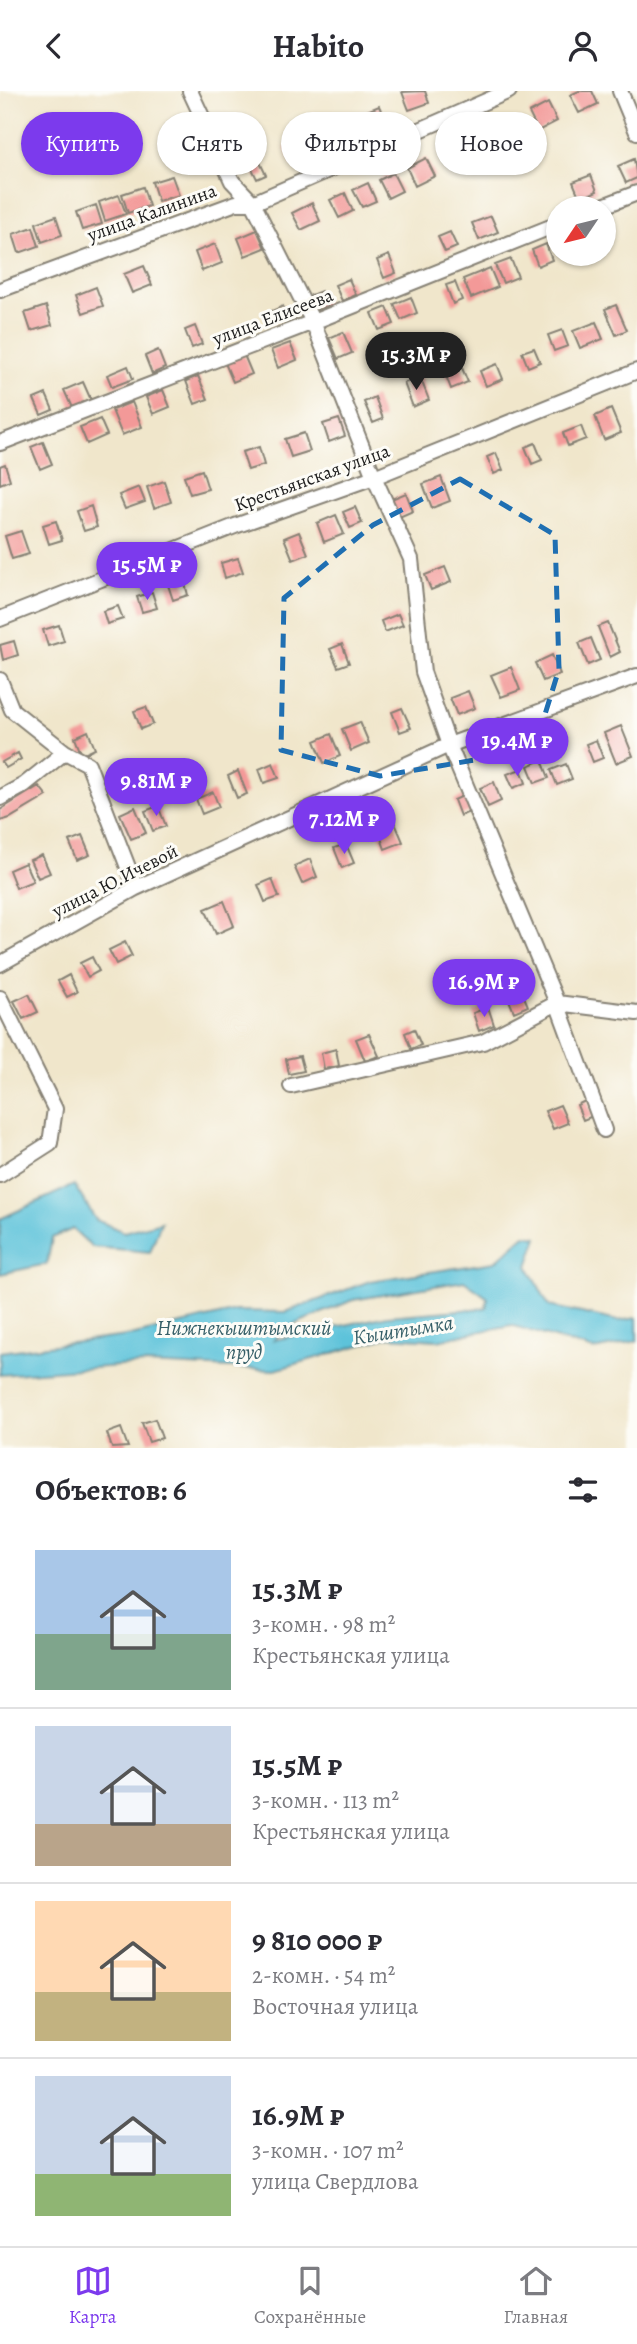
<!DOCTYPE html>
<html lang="ru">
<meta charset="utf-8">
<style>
:root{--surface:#fff;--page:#f2f2f3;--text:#2b2b33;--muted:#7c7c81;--line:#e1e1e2;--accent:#7c3aed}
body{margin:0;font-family:Alegreya,serif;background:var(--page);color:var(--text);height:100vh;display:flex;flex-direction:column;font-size:26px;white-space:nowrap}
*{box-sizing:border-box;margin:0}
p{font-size:23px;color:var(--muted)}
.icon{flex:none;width:38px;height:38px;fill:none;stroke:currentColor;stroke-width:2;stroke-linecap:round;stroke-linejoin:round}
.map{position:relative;height:1357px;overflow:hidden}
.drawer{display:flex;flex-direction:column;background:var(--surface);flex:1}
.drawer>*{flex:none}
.hud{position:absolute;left:21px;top:21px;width:595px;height:63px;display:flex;gap:14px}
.needle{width:46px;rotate:235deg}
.buttons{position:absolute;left:546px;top:105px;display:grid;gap:14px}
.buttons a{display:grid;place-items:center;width:70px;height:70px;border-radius:50%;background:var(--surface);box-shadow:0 2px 5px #0004;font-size:35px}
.price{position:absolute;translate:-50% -60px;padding:0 16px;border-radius:24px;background:var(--accent);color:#fff;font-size:23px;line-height:46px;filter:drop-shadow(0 2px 4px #0008)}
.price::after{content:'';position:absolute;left:50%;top:42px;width:21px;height:16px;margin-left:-10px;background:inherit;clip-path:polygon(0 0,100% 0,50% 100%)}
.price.active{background:#222;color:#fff}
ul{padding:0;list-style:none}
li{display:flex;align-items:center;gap:21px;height:175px;padding:0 35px}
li+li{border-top:2px solid var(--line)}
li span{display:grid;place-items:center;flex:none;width:196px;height:140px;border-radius:0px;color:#555}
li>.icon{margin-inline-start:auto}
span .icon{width:84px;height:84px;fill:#fffc;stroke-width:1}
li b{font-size:30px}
h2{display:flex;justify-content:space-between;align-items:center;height:84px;padding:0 35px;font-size:30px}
.pill{padding:0 24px;border-radius:32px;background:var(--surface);box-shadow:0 2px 5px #0004;font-size:24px;line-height:63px}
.pill.active{background:var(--accent);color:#fff}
header{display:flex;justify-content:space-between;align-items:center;height:91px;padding:0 35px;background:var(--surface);font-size:32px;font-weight:700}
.tabs{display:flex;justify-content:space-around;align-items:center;height:98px;border-top:2px solid var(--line);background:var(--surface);font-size:19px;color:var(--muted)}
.tabs a{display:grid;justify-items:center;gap:4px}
.tabs .active{color:var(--accent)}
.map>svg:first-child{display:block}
.water{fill:#5dc3da;stroke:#3c707b;stroke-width:2;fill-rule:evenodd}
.building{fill:#f39998}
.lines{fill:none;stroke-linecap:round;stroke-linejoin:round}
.minor-casing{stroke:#868174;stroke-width:18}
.minor{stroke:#fff;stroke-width:14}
.marked{fill:none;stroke:#1f6fb2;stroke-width:5;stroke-dasharray:14 9;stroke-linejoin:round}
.labels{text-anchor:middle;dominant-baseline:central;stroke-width:6;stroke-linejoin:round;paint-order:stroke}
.street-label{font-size:19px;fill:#1c1c1c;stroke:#fdfcf7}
.water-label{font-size:21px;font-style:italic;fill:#365f68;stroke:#fdfcf7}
</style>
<header><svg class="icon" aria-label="back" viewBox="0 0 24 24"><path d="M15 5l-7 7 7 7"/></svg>Habito<svg class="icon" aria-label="person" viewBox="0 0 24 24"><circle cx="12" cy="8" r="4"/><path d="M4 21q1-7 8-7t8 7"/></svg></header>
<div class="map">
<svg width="637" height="1357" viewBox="0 0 637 1357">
<rect width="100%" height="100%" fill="#fdfcf7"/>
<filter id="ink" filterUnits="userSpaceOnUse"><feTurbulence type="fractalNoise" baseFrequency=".0143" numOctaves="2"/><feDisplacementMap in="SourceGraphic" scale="14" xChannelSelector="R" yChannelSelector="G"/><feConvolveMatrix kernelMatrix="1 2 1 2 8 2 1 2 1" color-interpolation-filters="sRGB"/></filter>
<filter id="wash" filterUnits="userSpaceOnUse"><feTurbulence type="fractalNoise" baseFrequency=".00686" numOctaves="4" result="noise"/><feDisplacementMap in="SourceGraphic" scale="28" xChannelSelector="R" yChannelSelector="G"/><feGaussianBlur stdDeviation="1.57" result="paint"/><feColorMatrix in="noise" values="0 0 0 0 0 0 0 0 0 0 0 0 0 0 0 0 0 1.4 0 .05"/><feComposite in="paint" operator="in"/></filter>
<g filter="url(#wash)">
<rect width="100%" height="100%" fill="#f0e6cb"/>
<path class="water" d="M 74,1094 L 96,1129 L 124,1141 L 161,1131 L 150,1161 L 92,1156 L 73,1138 L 52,1147 L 47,1173 L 0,1183 L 0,1128 Z
M 525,1144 L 538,1146 L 528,1175 L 549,1215 L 618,1230 L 637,1227 L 637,1250 L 594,1259 L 511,1234 L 438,1249 L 388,1246 L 275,1279 L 145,1273 L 0,1284 L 0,1261 L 135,1244 L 236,1220 L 286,1221 L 370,1190 L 495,1171 ZM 464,1190 L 488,1207 L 486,1217 L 388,1225 L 274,1249 L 283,1238 L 353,1209 Z"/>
<g id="blocks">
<path class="building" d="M 425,0 L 429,12 L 409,19 L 402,1 Z
M 579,0 L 592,0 L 598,13 L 579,22 L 570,4 Z
M 548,12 L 557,30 L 538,40 L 529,22 Z
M 379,15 L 387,33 L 375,38 L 367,20 Z
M 339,33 L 347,51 L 333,57 L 325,39 Z
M 477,43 L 485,61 L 466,71 L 457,53 Z
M 304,48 L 312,66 L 293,75 L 285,57 Z
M 255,61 L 266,84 L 257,88 L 246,65 Z
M 426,67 L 435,85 L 415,95 L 407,77 Z
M 634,68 L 637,87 L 626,92 L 618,75 Z
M 393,82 L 402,100 L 388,107 L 379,89 Z
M 591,84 L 597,100 L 580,108 L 573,91 Z
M 172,85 L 179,104 L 158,110 L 152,91 Z
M 368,92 L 376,110 L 362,116 L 353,99 Z
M 143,96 L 149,115 L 128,122 L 122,103 Z
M 345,102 L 353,120 L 339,127 L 330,109 Z
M 119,104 L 126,123 L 105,130 L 99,111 Z
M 312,112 L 320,130 L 301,139 L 292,122 Z
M 96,114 L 102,133 L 82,139 L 76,121 Z
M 56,125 L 62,144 L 42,151 L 36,132 Z
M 491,125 L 498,141 L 479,149 L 472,132 Z
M 33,136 L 39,155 L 19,162 L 13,143 Z
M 257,139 L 265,157 L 245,165 L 238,147 Z
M 450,141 L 457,156 L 445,161 L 438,146 Z
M 215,153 L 222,172 L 202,180 L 195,161 Z
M 546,153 L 552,169 L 538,175 L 532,159 Z
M 389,164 L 396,182 L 384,187 L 377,169 Z
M 511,168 L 518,186 L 503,192 L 495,174 Z
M 144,175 L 152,194 L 132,202 L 124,183 Z
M 490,177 L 498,196 L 471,207 L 463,188 Z
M 349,188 L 356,204 L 342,210 L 335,194 Z
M 455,191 L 462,209 L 453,213 L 446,194 Z
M 96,196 L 103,215 L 83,222 L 76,204 Z
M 321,200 L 327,215 L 317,219 L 311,204 Z
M 411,206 L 417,222 L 401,229 L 394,213 Z
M 616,214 L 627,239 L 616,244 L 605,218 Z
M 46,215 L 52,234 L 31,240 L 25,222 Z
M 283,215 L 287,225 L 271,232 L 267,222 Z
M 387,216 L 394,233 L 379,239 L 372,222 Z
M 596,231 L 603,248 L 580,257 L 573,240 Z
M 195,235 L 202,253 L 192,257 L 185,239 Z
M 562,239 L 568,255 L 554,260 L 548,244 Z
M 343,241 L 352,262 L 338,268 L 329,247 Z
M 290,252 L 297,269 L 278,277 L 271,259 Z
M 534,257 L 540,271 L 528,276 L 522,261 Z
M 158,259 L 165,277 L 152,283 L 145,265 Z
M 244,264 L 252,283 L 233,291 L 225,272 Z
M 459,270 L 468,291 L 451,298 L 443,277 Z
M 497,273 L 503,288 L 486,295 L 480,280 Z
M 128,275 L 133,288 L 112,296 L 107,284 Z
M 198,285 L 208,308 L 195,313 L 186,290 Z
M 420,286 L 429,309 L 413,316 L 404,292 Z
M 83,291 L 91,309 L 72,317 L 64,299 Z
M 163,299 L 170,316 L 153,323 L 146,306 Z
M 46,303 L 53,319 L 41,324 L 34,308 Z
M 375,306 L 383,328 L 373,332 L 364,311 Z
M 132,311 L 142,336 L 122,344 L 112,319 Z
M 611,318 L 621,342 L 604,349 L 595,325 Z
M 100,328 L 107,344 L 87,353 L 80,336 Z
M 339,328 L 345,345 L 329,351 L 323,333 Z
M 581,335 L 586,348 L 568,355 L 563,342 Z
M 304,342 L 310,360 L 291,366 L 285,348 Z
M 43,351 L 52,373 L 40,378 L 31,356 Z
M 535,352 L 542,369 L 532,373 L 525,356 Z
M 259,356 L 264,374 L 248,379 L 242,361 Z
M 496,362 L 503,379 L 494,383 L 487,366 Z
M 5,373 L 10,389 L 0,393 L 0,375 Z
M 202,379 L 208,398 L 190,403 L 184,385 Z
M 441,386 L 450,410 L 432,417 L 423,393 Z
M 164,390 L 171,411 L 154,417 L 147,396 Z
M 139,396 L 145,411 L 125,418 L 119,404 Z
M 406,402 L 413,420 L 397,427 L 389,409 Z
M 91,415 L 97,436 L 84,440 L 77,420 Z
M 355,416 L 362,432 L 350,437 L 343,421 Z
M 336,424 L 344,443 L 324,451 L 317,432 Z
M 56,430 L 62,449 L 49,453 L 43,434 Z
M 21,440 L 29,463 L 12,468 L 5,445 Z
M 299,441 L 308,463 L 293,469 L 284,447 Z
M 238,467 L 243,481 L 225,487 L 221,472 Z
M 445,476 L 451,491 L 431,499 L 425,484 Z
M 184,489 L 188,504 L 173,509 L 168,494 Z
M 152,501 L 157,517 L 142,521 L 137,506 Z
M 118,515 L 123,528 L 107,533 L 103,520 Z
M 398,523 L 403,534 L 385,541 L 381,530 Z
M 608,532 L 620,561 L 610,566 L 598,536 Z
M 59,534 L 64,550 L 48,555 L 43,539 Z
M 591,547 L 600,569 L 588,574 L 579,552 Z
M 14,550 L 18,564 L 3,569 L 0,554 Z
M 342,553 L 349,572 L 338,576 L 330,558 Z
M 552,564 L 560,583 L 543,590 L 535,572 Z
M 511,576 L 520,599 L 501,606 L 491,584 Z
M 468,600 L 475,617 L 457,624 L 450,607 Z
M 146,616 L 153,633 L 141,638 L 134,620 Z
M 402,617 L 411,637 L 400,641 L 392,621 Z
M 360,631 L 369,652 L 351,660 L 342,638 Z
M 621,635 L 633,665 L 616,672 L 604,642 Z
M 88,640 L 95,658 L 82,664 L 75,646 Z
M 331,643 L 340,665 L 324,672 L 315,650 Z
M 596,649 L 603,667 L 593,671 L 586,653 Z
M 18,662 L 21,668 L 6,677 L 2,671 Z
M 542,669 L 549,687 L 535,692 L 528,675 Z
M 273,672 L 279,687 L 264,692 L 259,678 Z
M 566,673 L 572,688 L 557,694 L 551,679 Z
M 521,678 L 526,692 L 513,697 L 507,683 Z
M 238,680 L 247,703 L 237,707 L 228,685 Z
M 494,691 L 501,710 L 488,716 L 480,697 Z
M 39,695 L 47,705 L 10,727 L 0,730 L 0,719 Z
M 213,701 L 219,716 L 202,723 L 196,708 Z
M 465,704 L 472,720 L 460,725 L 454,709 Z
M 158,715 L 166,735 L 153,740 L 145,720 Z
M 135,716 L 146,742 L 131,748 L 120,723 Z
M 395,732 L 403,751 L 385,758 L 378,739 Z
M 82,745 L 90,764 L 77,769 L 69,750 Z
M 346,753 L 354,772 L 342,777 L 334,757 Z
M 42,764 L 50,782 L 38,787 L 30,769 Z
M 310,768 L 317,786 L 302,793 L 294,775 Z
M 25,772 L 33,790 L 16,797 L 9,779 Z
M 272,788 L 279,806 L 265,811 L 258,794 Z
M 224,810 L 234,835 L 216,843 L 205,818 Z
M 125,851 L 132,865 L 116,873 L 109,859 Z
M 92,866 L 99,880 L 88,886 L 80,872 Z
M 69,884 L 77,901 L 67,906 L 58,890 Z
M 520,896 L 528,915 L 514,921 L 506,902 Z
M 29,903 L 38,921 L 23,928 L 14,910 Z
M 488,916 L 494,934 L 479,940 L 473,922 Z
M 414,938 L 421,954 L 411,958 L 405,942 Z
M 369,943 L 379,965 L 365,970 L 356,948 Z
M 336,958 L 339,975 L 324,978 L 321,962 Z
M 300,965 L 304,980 L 289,983 L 286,968 Z
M 587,1009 L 593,1025 L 583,1029 L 577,1014 Z
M 560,1014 L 568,1032 L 553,1038 L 545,1020 Z
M 155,1328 L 162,1347 L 149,1351 L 142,1332 Z
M 121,1337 L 128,1356 L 112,1357 L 107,1342 Z"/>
</g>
</g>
<g filter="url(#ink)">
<use href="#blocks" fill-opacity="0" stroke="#868174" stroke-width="2"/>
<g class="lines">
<defs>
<path id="minor" d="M 190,0 L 232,90 L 253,112 L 313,231 L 374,386 L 411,468 L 423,581 L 449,654 L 557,912 L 604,1039
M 620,0 L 637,41
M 598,117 L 637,102
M 0,199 L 236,112 L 253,112 L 509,0
M 0,352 L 313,231 L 558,133
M 0,528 L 235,435 L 374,386 L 637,280
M 0,589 L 12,619 L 65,661 L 88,673 L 136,797
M 0,707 L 24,694 L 65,661
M 0,873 L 136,797 L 449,654 L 637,585
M 0,907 L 55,1018 L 50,1052 L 0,1084
M 291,995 L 483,951 L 557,912 L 637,922"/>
</defs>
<use href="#minor" class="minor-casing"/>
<use href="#minor" class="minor"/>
</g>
</g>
<path class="marked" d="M 460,388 L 555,444 L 559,578 L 534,659 L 380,685 L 281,659 L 284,507 L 373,434 Z"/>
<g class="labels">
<g class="street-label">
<text transform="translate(152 122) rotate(-20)">улица Калинина</text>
<text transform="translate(273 226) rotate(-21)">улица Елисеева</text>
<text transform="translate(312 387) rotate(-20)">Крестьянская улица</text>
<text transform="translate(115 790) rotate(-27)">улица Ю.Ичевой</text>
</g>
<g class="water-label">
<text x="244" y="1237">Нижнекыштымский<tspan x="244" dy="24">пруд</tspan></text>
<text transform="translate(403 1239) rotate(-9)">Кыштымка</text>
</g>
</g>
</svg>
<div class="buttons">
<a><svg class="needle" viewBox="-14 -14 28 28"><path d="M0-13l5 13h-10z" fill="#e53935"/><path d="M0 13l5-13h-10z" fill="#7c7c81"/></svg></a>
</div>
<b class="price active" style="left:416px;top:301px">15.3M ₽</b>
<b class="price" style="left:147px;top:511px">15.5M ₽</b>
<b class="price" style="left:517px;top:687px">19.4M ₽</b>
<b class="price" style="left:156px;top:727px">9.81M ₽</b>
<b class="price" style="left:344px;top:765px">7.12M ₽</b>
<b class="price" style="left:484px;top:928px">16.9M ₽</b>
<div class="hud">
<a class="pill active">Купить</a>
<a class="pill">Снять</a>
<a class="pill">Фильтры</a>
<a class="pill">Новое</a>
</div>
</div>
<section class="drawer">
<h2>Объектов: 6<svg class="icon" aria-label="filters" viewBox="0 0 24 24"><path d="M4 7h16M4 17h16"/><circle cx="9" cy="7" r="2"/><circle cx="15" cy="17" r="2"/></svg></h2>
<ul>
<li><span style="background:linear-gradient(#a9c7e8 60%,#7fa58c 0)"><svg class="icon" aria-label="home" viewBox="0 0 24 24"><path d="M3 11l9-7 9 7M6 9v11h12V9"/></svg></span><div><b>15.3M ₽</b><p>3-комн. · 98 m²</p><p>Крестьянская улица</p></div></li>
<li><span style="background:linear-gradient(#c9d6e8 70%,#b9a48a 0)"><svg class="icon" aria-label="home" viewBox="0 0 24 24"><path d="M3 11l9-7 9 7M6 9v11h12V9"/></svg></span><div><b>15.5M ₽</b><p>3-комн. · 113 m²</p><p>Крестьянская улица</p></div></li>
<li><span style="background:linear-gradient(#ffd9b3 65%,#c2b280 0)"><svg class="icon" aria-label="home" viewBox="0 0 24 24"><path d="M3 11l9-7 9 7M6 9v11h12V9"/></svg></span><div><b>9 810 000 ₽</b><p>2-комн. · 54 m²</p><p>Восточная улица</p></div></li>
<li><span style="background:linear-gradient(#c9d6e8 70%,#8fb573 0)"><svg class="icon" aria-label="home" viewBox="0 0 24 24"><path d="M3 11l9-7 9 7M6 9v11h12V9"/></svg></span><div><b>16.9M ₽</b><p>3-комн. · 107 m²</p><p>улица Свердлова</p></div></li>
</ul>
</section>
<nav class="tabs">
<a class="active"><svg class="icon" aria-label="map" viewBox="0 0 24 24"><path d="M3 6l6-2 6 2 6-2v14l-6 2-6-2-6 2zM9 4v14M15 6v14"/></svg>Карта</a>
<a><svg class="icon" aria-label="saved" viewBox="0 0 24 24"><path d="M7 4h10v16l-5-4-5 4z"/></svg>Сохранённые</a>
<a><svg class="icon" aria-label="home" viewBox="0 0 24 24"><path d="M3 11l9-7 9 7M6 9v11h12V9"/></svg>Главная</a>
</nav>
